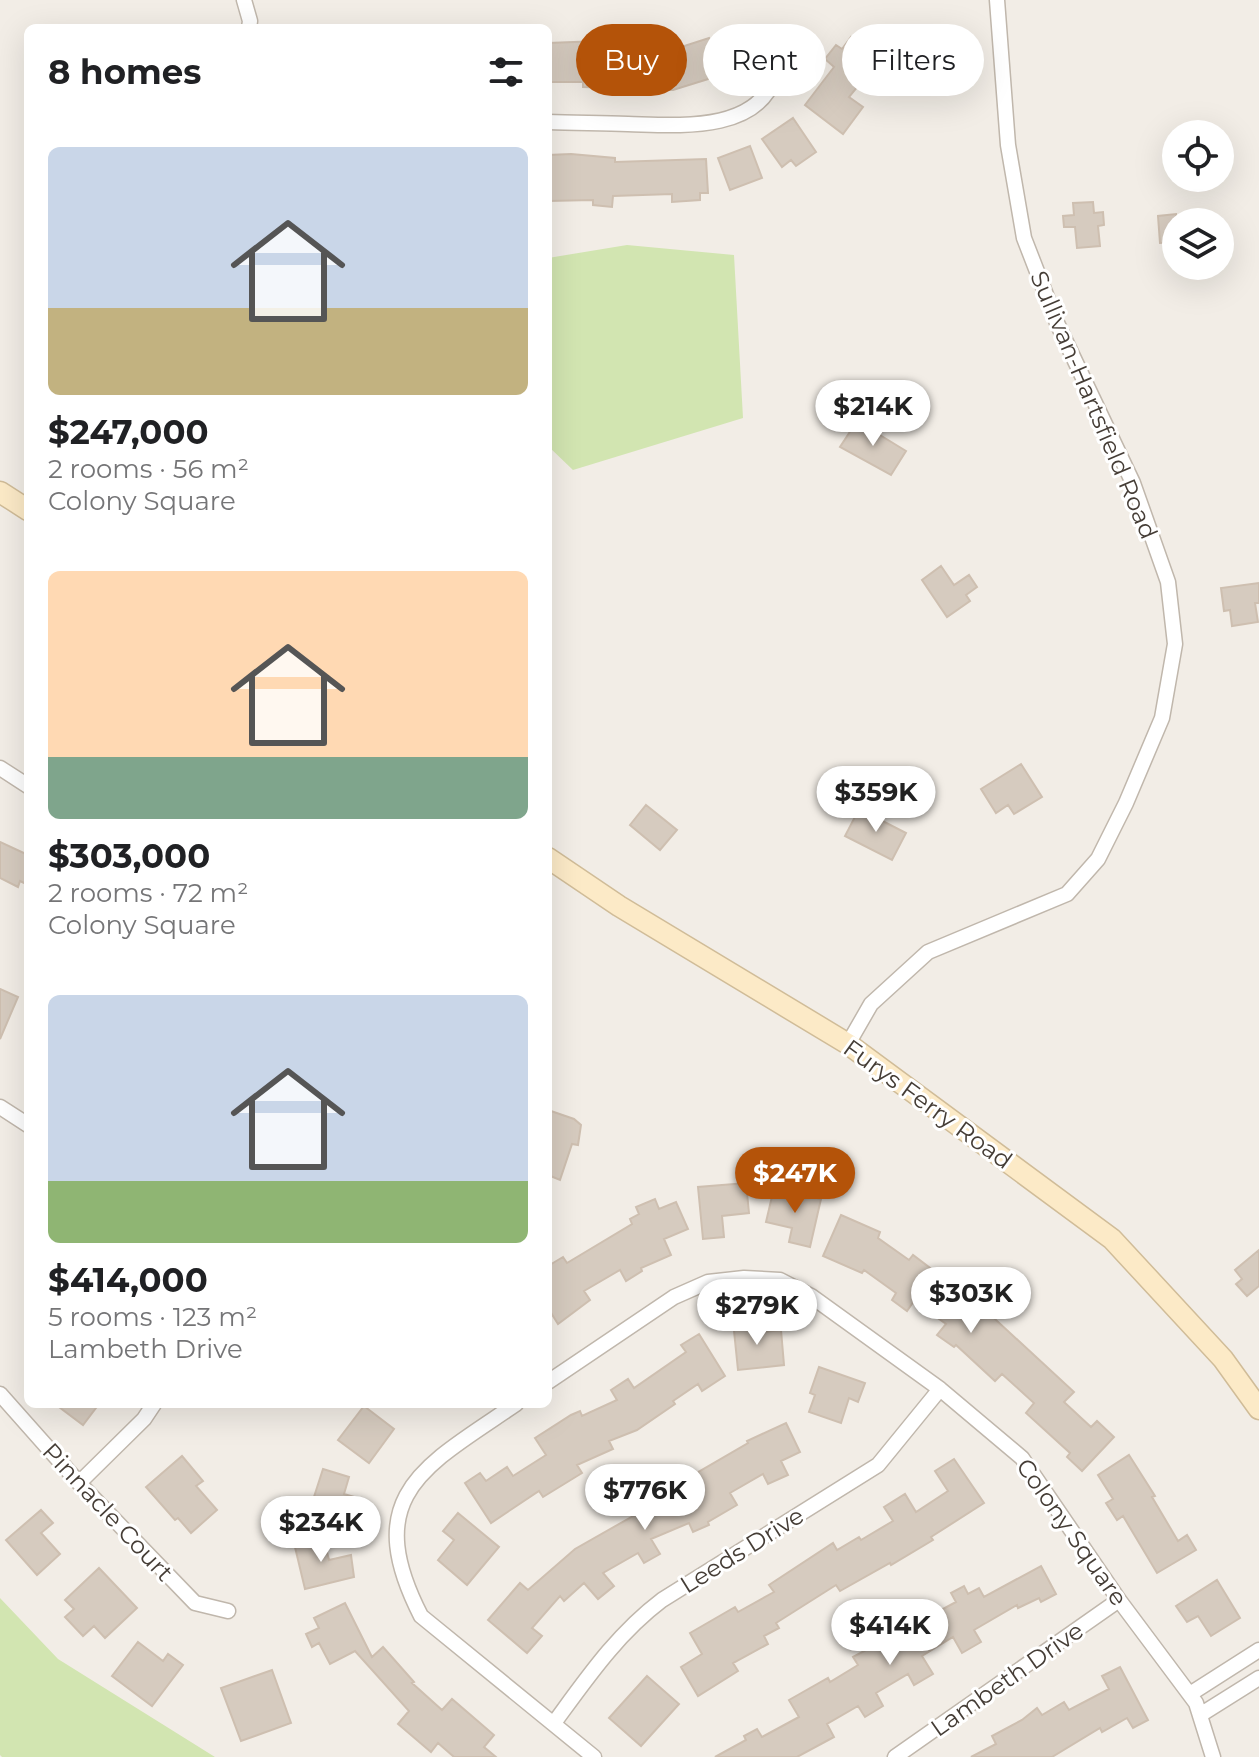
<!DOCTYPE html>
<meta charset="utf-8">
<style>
:root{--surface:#fff;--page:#f6f6f6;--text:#202124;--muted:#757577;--accent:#b45309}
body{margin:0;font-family:Montserrat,sans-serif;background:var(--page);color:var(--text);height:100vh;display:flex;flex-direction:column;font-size:30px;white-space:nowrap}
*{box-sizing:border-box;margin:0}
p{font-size:26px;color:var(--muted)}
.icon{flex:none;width:44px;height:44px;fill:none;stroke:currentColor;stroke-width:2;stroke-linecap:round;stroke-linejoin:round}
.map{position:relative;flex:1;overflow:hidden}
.panel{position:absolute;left:24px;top:24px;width:528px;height:1384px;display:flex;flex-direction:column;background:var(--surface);border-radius:12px;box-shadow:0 8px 32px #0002}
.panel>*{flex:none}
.hud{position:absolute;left:576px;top:24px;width:562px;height:72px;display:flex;gap:16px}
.controls{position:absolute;left:1162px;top:120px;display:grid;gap:16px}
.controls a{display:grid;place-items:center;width:72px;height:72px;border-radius:50%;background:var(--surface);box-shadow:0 8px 32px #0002;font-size:40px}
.price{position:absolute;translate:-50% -68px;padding:0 18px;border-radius:28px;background:#fff;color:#222;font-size:26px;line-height:52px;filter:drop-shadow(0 2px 4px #0008)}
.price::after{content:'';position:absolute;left:50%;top:48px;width:24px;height:18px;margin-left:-12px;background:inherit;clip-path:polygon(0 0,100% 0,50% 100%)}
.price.selected{background:var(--accent);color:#fff}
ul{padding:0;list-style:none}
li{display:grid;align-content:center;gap:16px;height:424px;padding:0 24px}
li span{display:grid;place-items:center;height:248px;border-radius:12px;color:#555}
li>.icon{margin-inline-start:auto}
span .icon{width:144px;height:144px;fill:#fffc;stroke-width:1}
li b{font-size:34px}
h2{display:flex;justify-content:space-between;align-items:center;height:96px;padding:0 24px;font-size:34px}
.tag{padding:0 28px;border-radius:36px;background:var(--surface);box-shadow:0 8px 32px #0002;font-size:28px;line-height:72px}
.tag.selected{background:var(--accent);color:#fff}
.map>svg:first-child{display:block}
.green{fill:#d2e5b1}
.building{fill:#d6cbbf;stroke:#cebfb0;stroke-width:2}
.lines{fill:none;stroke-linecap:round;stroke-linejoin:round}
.minor-casing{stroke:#c0b7ac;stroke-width:17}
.secondary-casing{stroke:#d0bc98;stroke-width:23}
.minor{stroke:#fff;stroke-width:14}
.secondary{stroke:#fceac7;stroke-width:20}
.labels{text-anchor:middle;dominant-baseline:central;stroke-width:6;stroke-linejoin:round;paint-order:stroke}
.street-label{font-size:24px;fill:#453d36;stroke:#fff}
</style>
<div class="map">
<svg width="1259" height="1757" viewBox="0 0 1259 1757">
<rect width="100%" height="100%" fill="#f2ede6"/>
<path class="green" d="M 627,245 L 734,255 L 743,418 L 573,470 L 548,446 L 548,258 Z
M 0,1598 L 58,1659 L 215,1757 L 2,1757 L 0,1755 Z"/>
<path class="building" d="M 851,37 L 885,64 L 876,75 L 870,71 L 849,97 L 863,107 L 843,134 L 805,105 L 834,67 L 825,59 L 836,45 L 842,49 Z
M 627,38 L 641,39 L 640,48 L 672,50 L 709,38 L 721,75 L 673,90 L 583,87 L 583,82 L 548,82 L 548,43 L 627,40 Z
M 793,118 L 816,152 L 796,166 L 791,160 L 782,167 L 762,139 Z
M 750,146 L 762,178 L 730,190 L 718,158 Z
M 571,154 L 615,158 L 615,162 L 706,159 L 708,193 L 700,193 L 700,200 L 672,202 L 672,194 L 613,196 L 612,207 L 593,205 L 593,200 L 548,201 L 548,155 Z
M 1093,202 L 1094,213 L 1103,212 L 1104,225 L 1098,226 L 1100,246 L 1077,248 L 1075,227 L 1064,227 L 1063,216 L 1074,215 L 1073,203 Z
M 1176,214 L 1176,242 L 1160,243 L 1158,216 Z
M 857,421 L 906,451 L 891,475 L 840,447 Z
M 941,566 L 954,585 L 969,575 L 977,587 L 966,595 L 970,601 L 947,617 L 922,580 Z
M 1259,583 L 1259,603 L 1255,603 L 1258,622 L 1232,626 L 1230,610 L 1224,611 L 1221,588 Z
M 1021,764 L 1042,797 L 1014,814 L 1008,805 L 996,813 L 981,789 Z
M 646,805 L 677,830 L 660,850 L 630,825 Z
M 859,809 L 906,833 L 892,860 L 845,836 Z
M 0,842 L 28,855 L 28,885 L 20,881 L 18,887 L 0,878 Z
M 0,989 L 18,997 L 0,1039 Z
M 548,1110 L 574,1119 L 581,1125 L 578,1145 L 572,1144 L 560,1180 L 548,1175 Z
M 746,1183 L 749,1213 L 722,1216 L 724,1237 L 703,1239 L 698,1187 Z
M 774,1188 L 821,1199 L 810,1247 L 789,1242 L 792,1228 L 766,1222 Z
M 655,1199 L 659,1209 L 676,1202 L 688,1229 L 664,1239 L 671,1255 L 641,1268 L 642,1271 L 626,1281 L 620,1270 L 584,1291 L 590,1300 L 558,1324 L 548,1308 L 548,1266 L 563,1257 L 567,1263 L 632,1224 L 630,1219 L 639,1214 L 636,1207 Z
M 841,1215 L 880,1232 L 878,1238 L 909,1260 L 913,1255 L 983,1308 L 1074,1392 L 1064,1402 L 1091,1427 L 1097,1421 L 1114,1437 L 1082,1471 L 1067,1457 L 1070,1453 L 1026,1413 L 1034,1403 L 1002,1374 L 995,1381 L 956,1345 L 954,1347 L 937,1335 L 946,1324 L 914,1301 L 907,1311 L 892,1300 L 896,1293 L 864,1270 L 862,1273 L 823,1256 Z
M 1259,1250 L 1259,1286 L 1247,1296 L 1236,1284 L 1242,1279 L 1235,1270 Z
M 754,1320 L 755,1333 L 781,1330 L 784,1365 L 738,1370 L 733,1321 Z
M 699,1334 L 725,1376 L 702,1391 L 698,1384 L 673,1401 L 675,1404 L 637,1430 L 609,1441 L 613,1449 L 577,1465 L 582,1473 L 543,1497 L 539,1491 L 491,1523 L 465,1483 L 480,1473 L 486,1481 L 507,1467 L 513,1476 L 546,1455 L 535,1438 L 571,1415 L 580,1411 L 582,1416 L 617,1400 L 611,1390 L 628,1379 L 634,1388 L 686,1352 L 681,1345 Z
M 819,1367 L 865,1383 L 858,1402 L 849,1398 L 841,1423 L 809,1412 L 815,1395 L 810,1393 Z
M 55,1404 L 99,1404 L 83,1425 Z
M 364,1406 L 394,1429 L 369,1463 L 338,1440 Z
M 786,1423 L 800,1452 L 781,1461 L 788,1475 L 768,1484 L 763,1474 L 730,1493 L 737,1505 L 708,1522 L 709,1525 L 693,1532 L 689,1523 L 651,1539 L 660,1554 L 644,1563 L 638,1553 L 603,1573 L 614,1586 L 598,1599 L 584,1583 L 564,1601 L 560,1596 L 532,1628 L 542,1636 L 527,1653 L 488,1620 L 520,1583 L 528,1590 L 575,1549 L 649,1507 L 647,1502 L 698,1480 L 695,1474 L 748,1443 L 747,1441 Z
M 1129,1455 L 1155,1496 L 1152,1497 L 1178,1541 L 1187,1535 L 1196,1550 L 1157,1573 L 1123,1516 L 1117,1520 L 1106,1503 L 1113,1499 L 1098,1475 Z
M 182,1456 L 203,1481 L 196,1486 L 217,1510 L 191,1533 L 178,1518 L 175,1520 L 146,1487 Z
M 954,1459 L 984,1503 L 931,1537 L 933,1540 L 891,1565 L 890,1563 L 840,1591 L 836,1585 L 776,1623 L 779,1628 L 764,1636 L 768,1644 L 733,1663 L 738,1671 L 698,1696 L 681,1667 L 702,1654 L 690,1633 L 735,1607 L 738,1612 L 774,1592 L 769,1585 L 833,1543 L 837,1550 L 859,1537 L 861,1540 L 893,1521 L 884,1507 L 905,1494 L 916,1512 L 948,1491 L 935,1471 Z
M 323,1469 L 349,1477 L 344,1494 L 361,1499 L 355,1516 L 312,1503 Z
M 41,1510 L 53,1523 L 41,1533 L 60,1554 L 37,1575 L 6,1540 Z
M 458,1513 L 499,1547 L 467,1585 L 438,1560 L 454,1540 L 443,1531 Z
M 323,1536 L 329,1560 L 351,1555 L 354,1577 L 305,1589 L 294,1543 Z
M 1041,1566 L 1056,1594 L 1041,1602 L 1039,1598 L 1018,1608 L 1017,1605 L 974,1630 L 981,1642 L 962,1653 L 953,1637 L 922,1656 L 933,1674 L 914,1685 L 908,1674 L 876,1693 L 883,1706 L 865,1717 L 858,1706 L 827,1724 L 834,1737 L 797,1757 L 715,1757 L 746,1740 L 744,1736 L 757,1729 L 762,1737 L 799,1717 L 789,1700 L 828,1678 L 830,1682 L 858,1665 L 853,1657 L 904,1630 L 900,1624 L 913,1616 L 917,1623 L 956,1602 L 951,1593 L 964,1586 L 968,1594 L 979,1588 L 984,1597 Z
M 99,1568 L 137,1608 L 105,1638 L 94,1626 L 83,1636 L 65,1617 L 74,1609 L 65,1600 Z
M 1217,1580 L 1240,1618 L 1211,1636 L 1198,1616 L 1187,1622 L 1176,1606 Z
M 345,1603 L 372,1657 L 383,1647 L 414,1682 L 412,1683 L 442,1710 L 452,1699 L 494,1735 L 484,1747 L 496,1757 L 454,1757 L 438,1743 L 431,1752 L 398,1724 L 409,1711 L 355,1651 L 330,1664 L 319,1643 L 312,1647 L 306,1634 L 319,1628 L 314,1618 Z
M 138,1642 L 163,1661 L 168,1654 L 183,1665 L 152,1706 L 112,1676 Z
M 1120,1667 L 1148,1720 L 1133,1728 L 1127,1718 L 1102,1732 L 1100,1728 L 1052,1757 L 971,1757 L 996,1744 L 992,1736 L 1022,1720 L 1037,1708 L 1042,1715 L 1064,1702 L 1069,1710 L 1109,1689 L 1102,1676 Z
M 272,1670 L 291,1723 L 241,1741 L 221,1688 Z
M 647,1676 L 679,1704 L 641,1746 L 609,1718 Z"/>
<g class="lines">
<defs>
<path id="minor" d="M 244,0 L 250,21 L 249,28
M 548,122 C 575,123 601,123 628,124 C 674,125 757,134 775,76 C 777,69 776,59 776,52
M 0,768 L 28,786
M 848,1044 L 871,1004 L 928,952 L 1067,894 L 1098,859 L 1126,803 L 1162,718 L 1175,644 L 1168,582 L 1133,483 L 1057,323 L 1024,238 L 1008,145 L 997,0
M 0,1107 L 28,1125
M 548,1382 L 674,1297 L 708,1282 L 744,1278 L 780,1280 L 811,1296 L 940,1389 L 1022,1458 L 1119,1600 L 1196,1703 L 1213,1757
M 0,1394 L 79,1483 L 195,1603 L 228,1611
M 516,1404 C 425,1466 359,1495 421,1616 L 594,1757
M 79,1483 L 144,1419 L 154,1404
M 1190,1694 L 1259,1650
M 1200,1715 L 1259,1678
M 554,1723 C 587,1678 617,1634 662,1600 L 878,1465 L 940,1389
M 895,1757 L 1119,1600"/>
<path id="secondary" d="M 0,492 L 28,510
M 548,858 L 619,906 L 848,1044 L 1112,1239 L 1223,1359 L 1259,1409"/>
</defs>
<use href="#minor" class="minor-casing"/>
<use href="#secondary" class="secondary-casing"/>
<use href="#minor" class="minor"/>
<use href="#secondary" class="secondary"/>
</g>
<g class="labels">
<g class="street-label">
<text transform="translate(1094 405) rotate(67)">Sullivan-Hartsfield Road</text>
<text transform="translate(928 1104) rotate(36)">Furys Ferry Road</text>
<text transform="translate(108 1512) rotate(47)">Pinnacle Court</text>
<text transform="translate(1072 1532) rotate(55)">Colony Square</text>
<text transform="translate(742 1550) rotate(-32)">Leeds Drive</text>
<text transform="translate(1007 1679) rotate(-35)">Lambeth Drive</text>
</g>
</g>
</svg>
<div class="controls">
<a><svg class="icon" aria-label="locate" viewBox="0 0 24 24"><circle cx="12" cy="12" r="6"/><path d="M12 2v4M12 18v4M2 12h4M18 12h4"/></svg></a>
<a><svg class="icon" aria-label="layers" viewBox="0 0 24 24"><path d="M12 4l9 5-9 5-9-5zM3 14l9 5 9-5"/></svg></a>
</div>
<b class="price" style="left:873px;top:448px">$214K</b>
<b class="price" style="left:876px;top:834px">$359K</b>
<b class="price selected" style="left:795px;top:1215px">$247K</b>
<b class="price" style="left:971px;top:1335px">$303K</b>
<b class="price" style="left:757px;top:1347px">$279K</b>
<b class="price" style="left:645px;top:1532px">$776K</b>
<b class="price" style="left:321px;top:1564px">$234K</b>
<b class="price" style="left:890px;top:1667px">$414K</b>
<div class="hud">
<a class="tag selected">Buy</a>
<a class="tag">Rent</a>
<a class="tag">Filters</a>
</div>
<section class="panel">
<h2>8 homes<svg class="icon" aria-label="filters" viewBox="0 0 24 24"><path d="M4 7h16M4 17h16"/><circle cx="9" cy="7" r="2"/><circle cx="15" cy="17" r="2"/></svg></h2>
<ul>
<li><span style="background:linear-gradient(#c9d6e8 65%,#c2b280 0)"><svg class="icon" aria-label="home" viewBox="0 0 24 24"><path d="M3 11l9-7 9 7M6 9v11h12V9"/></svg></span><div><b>$247,000</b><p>2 rooms · 56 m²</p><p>Colony Square</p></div></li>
<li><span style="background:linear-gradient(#ffd9b3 75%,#7fa58c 0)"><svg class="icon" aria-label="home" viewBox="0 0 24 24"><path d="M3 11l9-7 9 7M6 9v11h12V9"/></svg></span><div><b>$303,000</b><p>2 rooms · 72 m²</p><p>Colony Square</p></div></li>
<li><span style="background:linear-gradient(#c9d6e8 75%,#8fb573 0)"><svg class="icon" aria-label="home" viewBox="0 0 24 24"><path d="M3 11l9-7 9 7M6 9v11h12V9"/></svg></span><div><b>$414,000</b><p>5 rooms · 123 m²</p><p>Lambeth Drive</p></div></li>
</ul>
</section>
</div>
